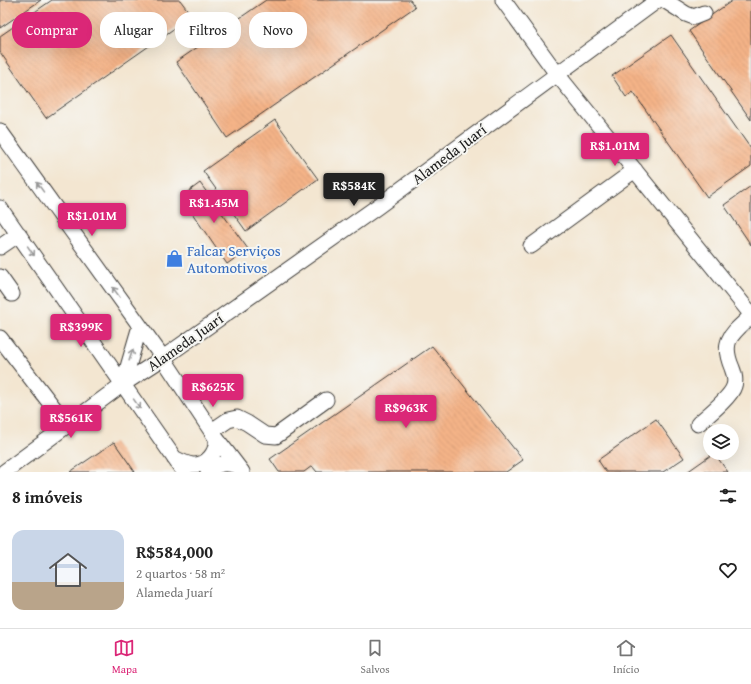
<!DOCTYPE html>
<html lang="pt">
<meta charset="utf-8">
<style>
:root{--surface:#fff;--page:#f2f2f2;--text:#222;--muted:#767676;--line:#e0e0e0;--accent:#db2777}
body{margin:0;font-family:"Gentium Book Plus",serif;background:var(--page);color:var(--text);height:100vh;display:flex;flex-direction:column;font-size:15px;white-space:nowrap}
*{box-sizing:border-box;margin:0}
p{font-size:13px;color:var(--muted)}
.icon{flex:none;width:22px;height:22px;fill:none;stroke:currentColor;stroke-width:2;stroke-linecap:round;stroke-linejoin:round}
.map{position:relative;height:472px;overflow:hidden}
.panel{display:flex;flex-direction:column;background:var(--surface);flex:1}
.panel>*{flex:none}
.banner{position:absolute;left:12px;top:12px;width:400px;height:36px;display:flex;gap:8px}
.controls{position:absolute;left:703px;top:424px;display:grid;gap:8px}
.controls a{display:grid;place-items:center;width:36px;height:36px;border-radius:50%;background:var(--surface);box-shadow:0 4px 16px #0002;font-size:20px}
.price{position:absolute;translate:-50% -34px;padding:0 9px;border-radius:4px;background:var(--accent);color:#fff;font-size:13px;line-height:26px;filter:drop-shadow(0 1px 2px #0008)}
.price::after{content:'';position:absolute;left:50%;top:24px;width:12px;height:9px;margin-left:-6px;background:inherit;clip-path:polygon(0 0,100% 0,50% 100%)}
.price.on{background:#222;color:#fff}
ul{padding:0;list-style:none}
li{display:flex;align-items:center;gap:12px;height:100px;padding:0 12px}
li+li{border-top:1px solid var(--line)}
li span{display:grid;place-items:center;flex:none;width:112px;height:80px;border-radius:12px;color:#555}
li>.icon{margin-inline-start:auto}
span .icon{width:48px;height:48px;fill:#fffc;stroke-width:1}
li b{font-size:17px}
h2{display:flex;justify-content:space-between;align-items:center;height:48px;padding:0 12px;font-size:17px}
.chip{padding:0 14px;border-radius:16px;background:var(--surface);box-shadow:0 4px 16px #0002;font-size:14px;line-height:36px}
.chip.on{background:var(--accent);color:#fff}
.dock{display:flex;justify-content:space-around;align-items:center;height:56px;border-top:1px solid var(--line);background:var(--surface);font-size:11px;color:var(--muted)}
.dock a{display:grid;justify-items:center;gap:2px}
.dock .on{color:var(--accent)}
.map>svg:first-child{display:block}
.building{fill:url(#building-back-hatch)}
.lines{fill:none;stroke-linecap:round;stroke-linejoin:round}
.minor-casing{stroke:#3c3a37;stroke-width:17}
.minor{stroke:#fff;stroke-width:15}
.oneway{stroke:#999}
.labels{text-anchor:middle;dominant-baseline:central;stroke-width:4;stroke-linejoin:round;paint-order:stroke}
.street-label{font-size:15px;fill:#1c1c1c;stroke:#f6f6f2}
.shop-label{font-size:15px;fill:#366cbe;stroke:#f6f6f2;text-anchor:start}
</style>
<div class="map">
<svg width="751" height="472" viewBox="0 0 751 472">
<defs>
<pattern id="building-back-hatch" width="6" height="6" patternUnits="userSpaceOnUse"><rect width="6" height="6" fill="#f4b387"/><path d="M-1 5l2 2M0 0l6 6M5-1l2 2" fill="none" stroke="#d19974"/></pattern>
</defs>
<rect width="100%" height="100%" fill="#f6f6f2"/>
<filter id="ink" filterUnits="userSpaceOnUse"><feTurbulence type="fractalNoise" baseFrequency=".025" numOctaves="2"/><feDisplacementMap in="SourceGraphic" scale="8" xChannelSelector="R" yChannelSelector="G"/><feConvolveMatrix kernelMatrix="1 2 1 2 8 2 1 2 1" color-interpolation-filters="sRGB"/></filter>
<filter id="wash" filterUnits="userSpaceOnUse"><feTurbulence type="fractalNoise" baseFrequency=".012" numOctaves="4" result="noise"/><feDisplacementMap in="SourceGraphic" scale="16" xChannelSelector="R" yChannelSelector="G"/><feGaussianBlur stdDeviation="0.9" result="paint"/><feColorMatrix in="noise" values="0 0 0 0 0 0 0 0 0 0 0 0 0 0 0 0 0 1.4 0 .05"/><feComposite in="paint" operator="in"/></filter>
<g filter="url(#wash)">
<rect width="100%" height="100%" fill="#f3e6d1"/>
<g id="blocks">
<path class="building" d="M 0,0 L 41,0 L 0,28 Z
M 52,0 L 180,0 L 192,16 L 46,118 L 0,52 L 0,36 Z
M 266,0 L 410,0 L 415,7 L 227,138 L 176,62 Z
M 733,0 L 751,0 L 751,120 L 689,31 Z
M 671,35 L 751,149 L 751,166 L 707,197 L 633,92 L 626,97 L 612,76 Z
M 275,120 L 318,179 L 246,231 L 203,171 Z
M 200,183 L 248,249 L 227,264 L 181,197 Z
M 751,186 L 751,245 L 724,205 Z
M 432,346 L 523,460 L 506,472 L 317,472 L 312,466 L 304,472 L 279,472 L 270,459 Z
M 656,419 L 684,458 L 663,472 L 606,472 L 598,460 Z
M 114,442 L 135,472 L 70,472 Z
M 714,453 L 728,472 L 687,472 Z"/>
</g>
</g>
<g filter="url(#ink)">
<use href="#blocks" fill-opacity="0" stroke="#3c3a37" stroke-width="1"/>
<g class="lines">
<defs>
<path id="minor" d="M 503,0 L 557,74 L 751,314
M 664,0 L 686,14 L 694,17 L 704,13
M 0,131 L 163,358 L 216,438 L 242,472
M 0,208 L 184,472
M 531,246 L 635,170
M 0,247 L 19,234
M 0,277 L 12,294
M 0,338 L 67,425
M 123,384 L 140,326
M 698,424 C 707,416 731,397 734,386 C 736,380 734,373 732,368 C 720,340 732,334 751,316
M 212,431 L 228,420 L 237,418 L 247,423 L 265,435 L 276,436 L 326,400
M 174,458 C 180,461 186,464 192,465 C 207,466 218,452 216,438
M 4,472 L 123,384 L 163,358 L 377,207 L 658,0
M 208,472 C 217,463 226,462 237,466"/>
</defs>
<use href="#minor" class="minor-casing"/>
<use href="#minor" class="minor"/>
</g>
<defs><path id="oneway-shaft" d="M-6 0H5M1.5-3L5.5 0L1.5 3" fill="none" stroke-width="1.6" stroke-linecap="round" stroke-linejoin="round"/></defs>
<g class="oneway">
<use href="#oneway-shaft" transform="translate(40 187) rotate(-126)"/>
<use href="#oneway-shaft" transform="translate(31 251) rotate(55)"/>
<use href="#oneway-shaft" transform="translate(116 292) rotate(-126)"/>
<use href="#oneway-shaft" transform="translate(131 355) rotate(-72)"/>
<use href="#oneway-shaft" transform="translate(137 404) rotate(55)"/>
</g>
</g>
<defs>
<symbol id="shop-bare" viewBox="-9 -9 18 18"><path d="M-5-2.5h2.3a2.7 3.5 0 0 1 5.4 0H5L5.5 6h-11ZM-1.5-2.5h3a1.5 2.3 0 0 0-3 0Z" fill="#3f7fe0" stroke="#f6f6f2" stroke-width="2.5" paint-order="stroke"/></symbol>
</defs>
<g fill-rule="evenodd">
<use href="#shop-bare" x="162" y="246" width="25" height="25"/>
</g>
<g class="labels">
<g class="street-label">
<text transform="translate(449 154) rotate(-37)">Alameda Juarí</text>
<text transform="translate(185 342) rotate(-35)">Alameda Juarí</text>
</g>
<g class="shop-label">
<text x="187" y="250">Falcar Serviços<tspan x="187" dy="17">Automotivos</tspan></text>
</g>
</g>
</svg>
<div class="controls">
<a><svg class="icon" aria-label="layers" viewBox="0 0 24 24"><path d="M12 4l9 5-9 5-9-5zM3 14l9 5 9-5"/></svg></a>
</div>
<b class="price" style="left:615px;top:167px">R$1.01M</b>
<b class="price on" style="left:354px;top:207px">R$584K</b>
<b class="price" style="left:214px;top:224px">R$1.45M</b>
<b class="price" style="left:92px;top:237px">R$1.01M</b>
<b class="price" style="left:81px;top:348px">R$399K</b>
<b class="price" style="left:213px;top:408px">R$625K</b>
<b class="price" style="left:406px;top:429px">R$963K</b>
<b class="price" style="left:71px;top:439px">R$561K</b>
<div class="banner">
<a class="chip on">Comprar</a>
<a class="chip">Alugar</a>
<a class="chip">Filtros</a>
<a class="chip">Novo</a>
</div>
</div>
<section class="panel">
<h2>8 imóveis<svg class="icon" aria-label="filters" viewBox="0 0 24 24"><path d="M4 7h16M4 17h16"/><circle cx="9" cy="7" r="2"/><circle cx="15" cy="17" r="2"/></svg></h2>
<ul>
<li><span style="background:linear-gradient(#c9d6e8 65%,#b9a48a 0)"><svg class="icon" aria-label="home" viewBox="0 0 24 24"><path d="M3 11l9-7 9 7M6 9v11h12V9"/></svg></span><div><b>R$584,000</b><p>2 quartos · 58 m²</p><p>Alameda Juarí</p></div><svg class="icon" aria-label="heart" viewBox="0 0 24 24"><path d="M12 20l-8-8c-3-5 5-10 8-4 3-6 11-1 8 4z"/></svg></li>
</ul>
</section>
<nav class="dock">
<a class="on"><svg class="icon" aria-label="map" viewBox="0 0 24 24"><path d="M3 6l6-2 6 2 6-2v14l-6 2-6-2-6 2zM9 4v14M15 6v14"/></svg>Mapa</a>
<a><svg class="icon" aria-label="saved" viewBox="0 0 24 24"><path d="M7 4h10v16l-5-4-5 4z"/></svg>Salvos</a>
<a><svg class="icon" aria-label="home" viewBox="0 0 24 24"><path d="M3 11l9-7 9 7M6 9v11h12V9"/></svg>Início</a>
</nav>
